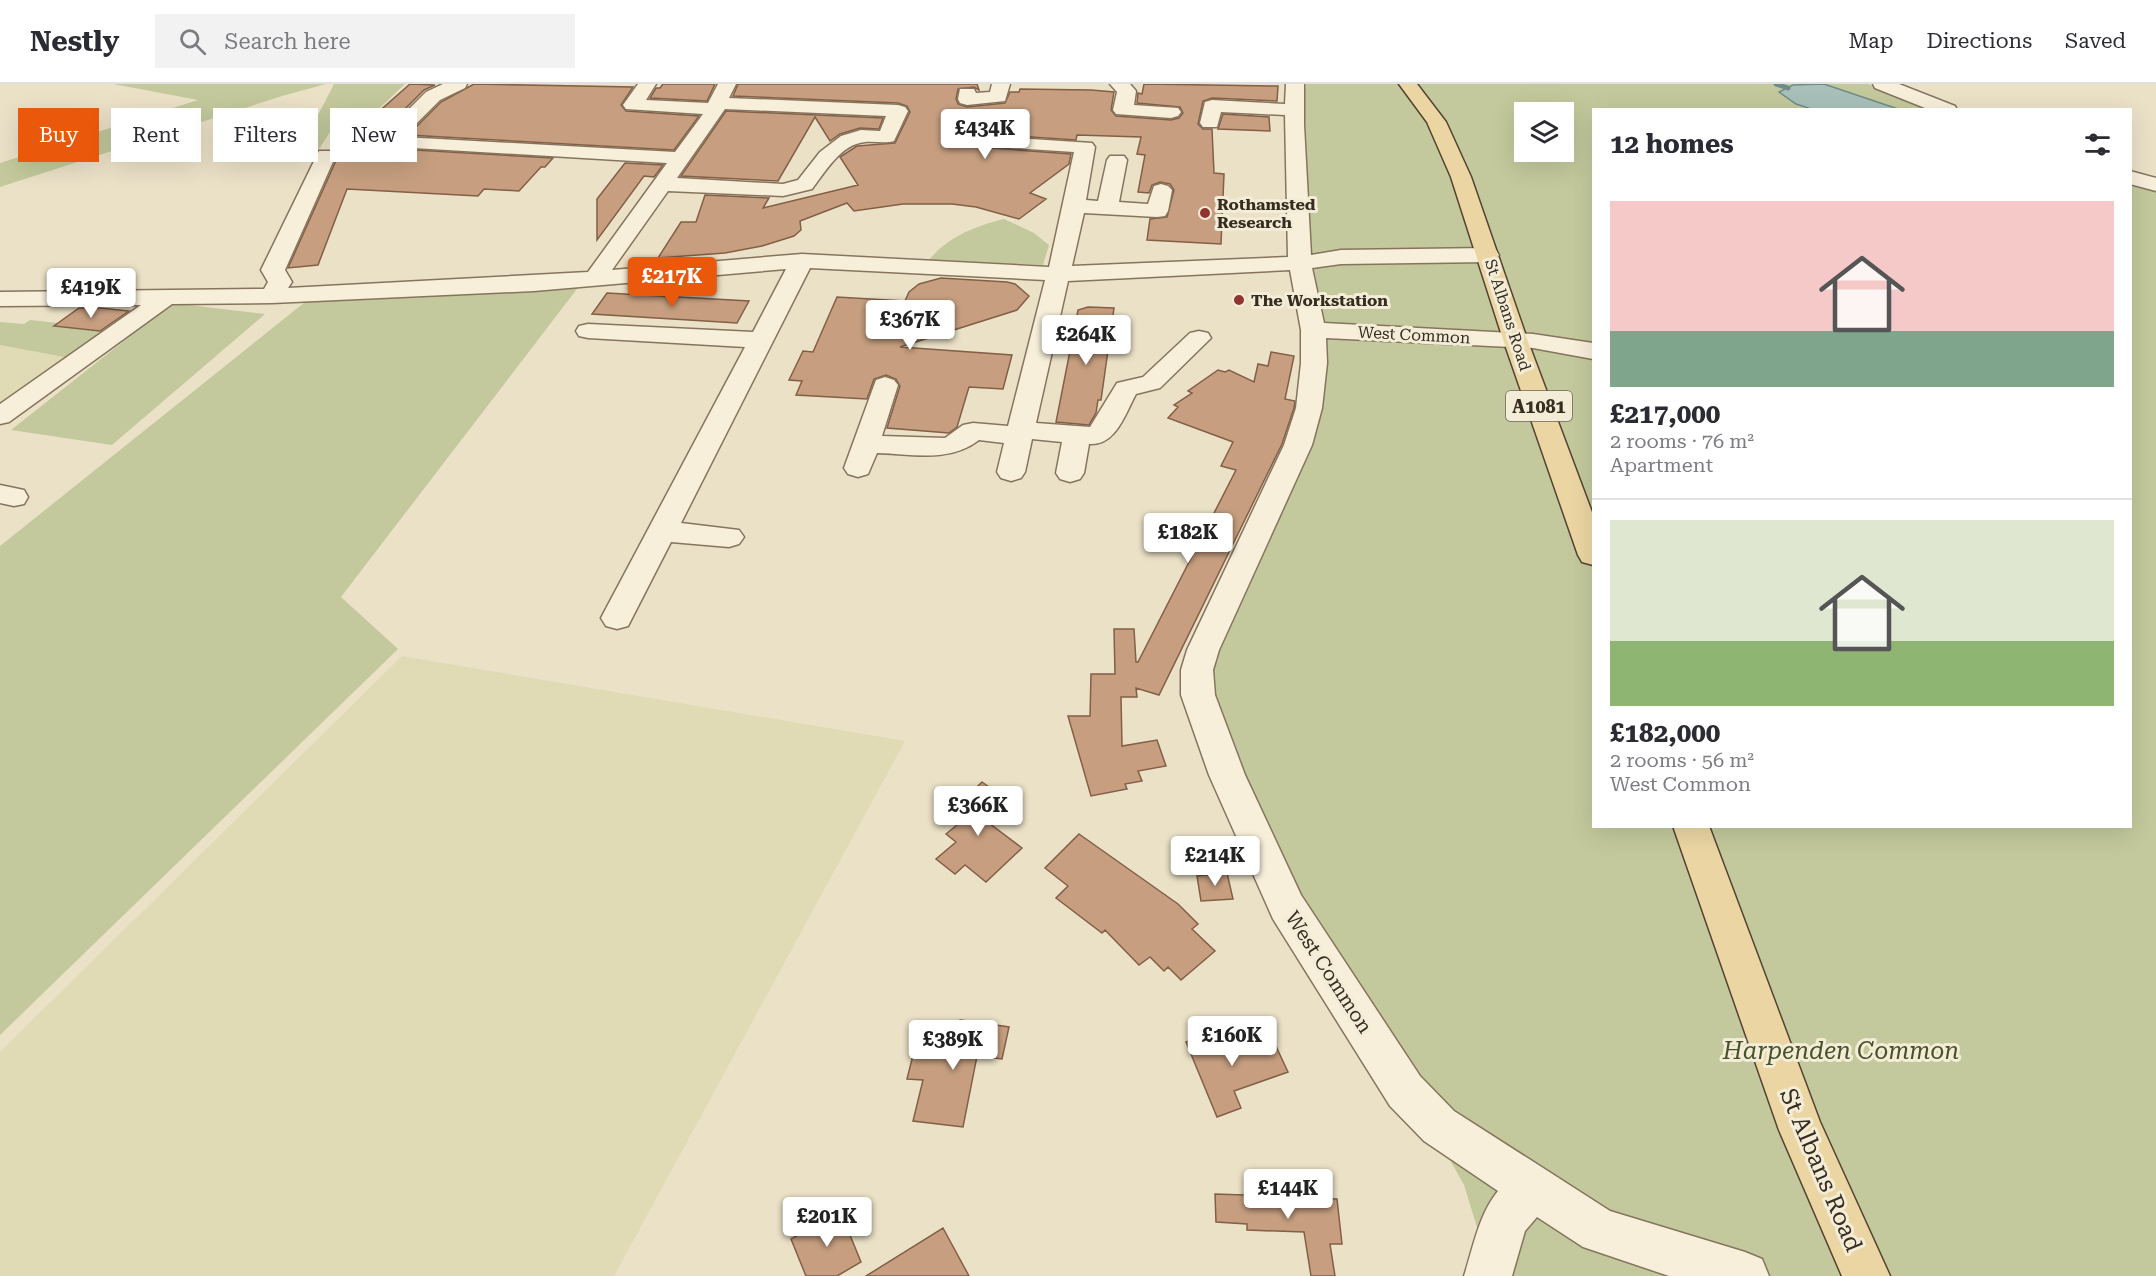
<!DOCTYPE html>
<meta charset="utf-8">
<style>
:root{--surface:#fff;--page:#f2f2f3;--text:#2b2b33;--muted:#7c7c81;--line:#e1e1e2;--accent:#ea580c}
body{margin:0;font-family:"Roboto Serif",serif;background:var(--page);color:var(--text);height:100vh;display:flex;flex-direction:column;font-size:22px;white-space:nowrap}
*{box-sizing:border-box;margin:0}
p{font-size:20px;color:var(--muted)}
.icon{flex:none;width:33px;height:33px;fill:none;stroke:currentColor;stroke-width:2;stroke-linecap:round;stroke-linejoin:round}
.map{position:relative;flex:1;overflow:hidden}
.side{position:absolute;left:1592px;top:24px;width:540px;height:720px;display:flex;flex-direction:column;background:var(--surface);border-radius:0px;box-shadow:0 6px 24px #0002}
.side>*{flex:none}
.guide{position:absolute;left:18px;top:24px;width:570px;height:54px;display:flex;gap:12px}
.tools{position:absolute;left:1514px;top:18px;display:grid;gap:12px}
.tools a{display:grid;place-items:center;width:60px;height:60px;border-radius:0px;background:var(--surface);box-shadow:0 6px 24px #0002;font-size:30px}
.price{position:absolute;translate:-50% -51px;padding:0 14px;border-radius:6px;background:#fff;color:#222;font-size:20px;line-height:39px;filter:drop-shadow(0 2px 3px #0008)}
.price::after{content:'';position:absolute;left:50%;top:36px;width:18px;height:14px;margin-left:-9px;background:inherit;clip-path:polygon(0 0,100% 0,50% 100%)}
.price.active{background:var(--accent);color:#fff}
ul{padding:0;list-style:none}
li{display:grid;align-content:center;gap:12px;height:318px;padding:0 18px}
li+li{border-top:2px solid var(--line)}
li span{display:grid;place-items:center;height:186px;border-radius:0px;color:#555}
li>.icon{margin-inline-start:auto}
span .icon{width:108px;height:108px;fill:#fffc;stroke-width:1}
li b{font-size:26px}
h2{display:flex;justify-content:space-between;align-items:center;height:72px;padding:0 18px;font-size:26px}
.chip{padding:0 21px;border-radius:0px;background:var(--surface);box-shadow:0 6px 24px #0002;font-size:21px;line-height:54px}
.chip.active{background:var(--accent);color:#fff}
header{display:flex;align-items:center;gap:36px;box-sizing:border-box;height:84px;padding:0 30px;background:var(--surface);border-bottom:2px solid var(--line)}
header strong{font-size:28px}
nav{display:flex;gap:33px;margin-inline-start:auto;font-size:21px}
.search{width:420px;height:54px;background:var(--page);display:flex;align-items:center;gap:15px;box-sizing:border-box;padding:0 21px;border-radius:0px;color:var(--muted);font-size:22px}
.map>svg:first-child{display:block}
.farmland{fill:#e0dab5}
.green{fill:#c3c99c;fill-rule:evenodd}
.water{fill:#a8c0b9;stroke:#6f8d87;stroke-width:1.5}
.lines{fill:none;stroke-linecap:round;stroke-linejoin:round}
.stream{stroke:#6f8d87;stroke-width:5}
.building{fill:#c79f80;stroke:#835f46;stroke-width:1.5}
.minor-casing{stroke:#86745e;stroke-width:3}
.major-casing{stroke:#544232;stroke-width:3}
.minor{fill:#f7efda;fill-rule:evenodd}
.major{fill:#ebd6a3;fill-rule:evenodd}
.poi-dot{fill:#903432;stroke:#f3ecd7;stroke-width:2}
.labels{text-anchor:middle;dominant-baseline:central;stroke-width:6;stroke-linejoin:round;paint-order:stroke}
.far-poi-label{font-size:16px;font-weight:bold;fill:#372c20;stroke:#f3ecd7;text-anchor:start}
.far-street-label{font-size:16px;fill:#372c20;stroke:#f3ecd7}
.shield{fill:#f3ecd7;stroke:#6f6657;stroke-width:1.5}
.shield-label{font-size:18px;font-weight:bold;fill:#372c20}
.street-label{font-size:20px;fill:#372c20;stroke:#f3ecd7}
.near-park-label{font-size:24px;font-style:italic;fill:#475229;stroke:#f3ecd7}
.near-street-label{font-size:24px;fill:#372c20;stroke:#f3ecd7}
</style>
<header>
<strong>Nestly</strong>
<div class="search"><svg class="icon" aria-label="search" viewBox="0 0 24 24"><circle cx="10" cy="10" r="6"/><path d="M15 15l6 6"/></svg>Search here</div>
<nav><a>Map</a><a>Directions</a><a>Saved</a></nav>
</header>
<div class="map">
<svg width="2156" height="1192" viewBox="0 0 2156 1192">
<rect width="100%" height="100%" fill="#ebe1c7"/>
<path class="farmland" d="M 0,261 L 69,274 L 0,324 Z
M 402,572 L 905,657 L 614,1192 L 0,1192 L 0,968 Z"/>
<path class="green" d="M 113,0 L 326,0 L 282,12 L 0,103 L 0,79 L 198,16 Z
M 334,0 L 405,0 L 368,35 L 332,45 L 312,76 L 296,74 Z
M 1306,0 L 1868,0 L 1935,25 L 1593,26 L 1593,742 L 2130,742 L 2130,99 L 2156,107 L 2156,1192 L 1492,1192 L 1464,1101 L 1295,798 L 1247,706 L 1217,633 L 1212,584 L 1220,556 L 1323,304 L 1327,257 L 1311,188 L 1297,45 ZM 1524,28 L 1563,28 L 1563,68 L 1524,68 Z
M 1004,135 L 1034,149 L 1049,161 L 1043,181 L 929,176 C 948,153 975,142 1004,135 Z
M 580,201 L 341,513 L 398,565 L 0,951 L 0,462 L 305,218 Z
M 172,219 L 265,230 L 112,361 L 11,346 Z
M 30,236 L 58,239 L 56,242 L 106,248 L 69,274 L 0,261 L 0,238 L 24,240 Z"/>
<path class="water" d="M 1824,0 L 1898,25 L 1811,25 L 1796,20 L 1779,8 L 1793,1 Z"/>
<g class="lines">
<path class="stream" d="M 1776,0 L 1788,4"/>
</g>
<path class="building" d="M 410,0 L 435,1 L 424,6 L 378,52 L 375,58 L 380,64 L 553,74 L 545,83 L 541,83 L 519,107 L 484,105 L 478,112 L 347,105 L 318,181 L 288,184 L 338,72 L 333,65 L 341,47 L 359,45 Z
M 474,0 L 633,3 L 621,21 L 626,27 L 699,32 L 674,66 L 408,51 L 441,18 Z
M 663,0 L 715,0 L 707,17 L 650,14 L 656,4 L 660,4 Z
M 738,0 L 977,0 L 979,6 L 974,3 L 958,5 L 956,15 L 958,20 L 967,23 L 1005,19 L 1010,8 L 1019,8 L 1020,5 L 1091,6 L 1114,8 L 1111,26 L 1116,32 L 1171,36 L 1179,34 L 1183,29 L 1180,23 L 1137,19 L 1138,9 L 1142,10 L 1144,0 L 1278,2 L 1277,17 L 1212,14 L 1203,17 L 1198,40 L 1203,45 L 1212,45 L 1214,89 L 1224,90 L 1221,160 L 1147,156 L 1150,135 L 1167,133 L 1174,106 L 1170,100 L 1160,98 L 1152,101 L 1149,109 L 1138,108 L 1145,71 L 1137,70 L 1141,53 L 1077,51 L 1076,56 L 986,50 L 978,52 L 974,57 L 977,63 L 1071,70 L 1069,80 L 1030,109 L 1046,115 L 1019,135 L 976,123 L 952,120 L 903,120 L 854,127 L 847,119 L 800,137 L 801,146 L 794,152 L 762,162 L 725,169 L 658,174 L 681,138 L 696,138 L 705,111 L 769,114 L 763,124 L 858,101 L 840,73 L 857,62 L 895,59 L 910,28 L 907,22 L 898,19 L 733,12 Z
M 726,27 L 883,34 L 879,45 L 860,44 L 840,50 L 830,57 L 815,33 L 778,97 L 681,92 Z
M 1223,30 L 1269,33 L 1270,47 L 1218,45 Z
M 625,79 L 663,81 L 654,93 L 644,92 L 597,156 L 597,115 Z
M 941,194 L 1007,198 L 1015,200 L 1029,212 L 1017,226 L 900,263 L 1012,271 L 1003,305 L 969,303 L 957,343 L 949,349 L 887,344 L 900,302 L 896,295 L 886,291 L 874,295 L 867,315 L 796,311 L 802,297 L 789,296 L 803,267 L 813,268 L 837,213 L 905,217 L 909,208 L 919,200 Z
M 607,209 L 749,217 L 737,239 L 592,230 Z
M 1088,223 L 1114,224 L 1101,316 L 1098,316 L 1096,329 L 1089,341 L 1056,338 L 1078,226 Z
M 79,224 L 100,224 L 129,227 L 100,247 L 54,242 Z
M 1271,268 L 1294,272 L 1285,315 L 1295,317 L 1294,324 L 1282,360 L 1159,611 L 1136,604 L 1137,613 L 1121,613 L 1122,662 L 1157,656 L 1166,682 L 1138,687 L 1142,697 L 1125,700 L 1127,705 L 1091,712 L 1068,632 L 1090,632 L 1091,590 L 1115,590 L 1114,545 L 1134,545 L 1136,578 L 1138,578 L 1236,386 L 1221,382 L 1233,358 L 1168,334 L 1178,323 L 1174,321 L 1192,309 L 1188,307 L 1218,286 L 1225,288 L 1229,286 L 1254,298 L 1258,280 L 1268,282 Z
M 982,698 L 1003,713 L 981,733 L 1022,764 L 986,798 L 965,781 L 955,790 L 936,775 L 956,758 L 946,750 L 957,741 L 947,733 Z
M 1079,750 L 1178,820 L 1198,840 L 1192,845 L 1215,867 L 1181,896 L 1168,883 L 1164,887 L 1150,873 L 1139,881 L 1105,846 L 1102,849 L 1056,814 L 1068,802 L 1045,784 Z
M 1227,789 L 1233,815 L 1201,817 L 1197,792 Z
M 960,936 L 1009,943 L 1002,975 L 977,972 L 963,1043 L 913,1037 L 923,996 L 907,995 L 914,967 L 929,969 L 933,949 L 956,952 Z
M 1232,942 L 1243,966 L 1273,956 L 1288,988 L 1234,1007 L 1241,1024 L 1217,1033 L 1186,958 Z
M 1245,1106 L 1303,1108 L 1303,1114 L 1337,1115 L 1342,1160 L 1330,1160 L 1335,1192 L 1311,1192 L 1304,1148 L 1247,1146 L 1247,1140 L 1216,1138 L 1215,1110 L 1245,1111 Z
M 840,1127 L 861,1178 L 837,1192 L 806,1192 L 791,1155 Z
M 943,1144 L 969,1192 L 866,1192 Z"/>
<g class="lines">
<defs>
<path id="minor" d="M 443,0 L 467,0 L 465,4 L 440,16 L 403,53 L 675,68 L 703,30 L 626,25 L 623,21 L 638,0 L 656,0 L 646,16 L 708,19 L 718,0 L 736,0 L 729,14 L 898,21 L 905,23 L 908,27 L 894,57 C 884,60 875,57 865,58 C 841,60 825,88 812,105 L 783,112 L 668,107 L 612,186 L 802,170 L 1049,183 L 1074,68 L 979,62 L 976,58 L 979,54 L 986,52 L 1092,59 L 1095,63 L 1086,116 L 1098,117 L 1107,76 L 1110,72 L 1124,72 L 1127,76 L 1119,118 L 1148,120 L 1154,102 L 1161,100 L 1168,102 L 1172,106 L 1168,127 L 1165,132 L 1157,133 L 1084,129 L 1072,182 L 1288,173 L 1285,31 L 1221,28 L 1217,43 L 1203,43 L 1200,39 L 1205,18 L 1212,16 L 1285,20 L 1286,0 L 1304,0 L 1304,41 L 1311,171 L 1341,166 L 1488,164 L 1496,166 L 1499,171 L 1496,176 L 1488,178 L 1341,180 L 1312,184 L 1324,239 L 1533,250 L 1593,259 L 1593,275 L 1533,264 L 1326,254 L 1327,279 L 1322,324 L 1312,361 L 1219,566 L 1213,586 L 1215,611 L 1245,691 L 1301,811 L 1420,992 L 1454,1027 L 1610,1127 L 1745,1168 L 1762,1175 L 1769,1192 L 1669,1192 L 1583,1163 L 1537,1133 L 1525,1147 L 1512,1192 L 1464,1192 C 1473,1164 1479,1130 1498,1107 L 1424,1057 L 1390,1022 L 1273,835 L 1209,691 L 1181,611 L 1181,586 L 1187,566 L 1284,361 L 1296,324 L 1301,279 L 1301,246 L 1290,186 L 1068,197 L 1036,339 L 1090,343 L 1117,299 L 1143,293 L 1190,249 L 1199,247 L 1208,249 L 1211,254 L 1160,304 L 1136,310 C 1125,330 1116,362 1089,360 L 1084,389 L 1080,395 L 1070,398 L 1060,395 L 1056,389 L 1062,358 L 1032,355 L 1025,388 L 1021,394 L 1011,397 L 1001,394 L 997,388 L 1004,359 L 979,356 C 949,379 912,370 877,369 L 868,390 L 858,393 L 848,390 L 844,384 L 876,296 L 885,293 L 894,296 L 898,301 L 882,352 L 945,354 L 963,341 L 973,339 L 1008,342 L 1045,196 L 810,184 L 681,439 L 739,446 L 744,453 L 739,460 L 729,463 L 671,458 L 628,542 L 617,545 L 606,542 L 601,534 L 745,263 L 588,254 L 579,252 L 576,247 L 579,242 L 588,240 L 753,248 L 786,185 L 534,207 L 272,219 L 172,220 L 9,338 L 0,340 L 0,320 L 141,221 L 0,222 L 0,208 L 264,205 L 268,198 L 261,186 L 319,67 L 333,67 L 336,71 L 285,186 L 292,198 L 288,204 L 588,188 L 667,79 L 380,62 L 377,58 L 380,54 L 426,8 ZM 725,25 L 886,32 L 880,47 L 861,46 L 841,52 L 820,68 L 798,96 L 783,100 L 677,94 Z
M 992,0 L 1010,0 L 1005,17 L 967,21 L 960,19 L 958,15 L 960,5 L 974,5 L 976,9 L 990,8 Z
M 1110,0 L 1130,0 L 1136,7 L 1134,21 L 1178,24 L 1181,28 L 1178,32 L 1171,34 L 1116,30 L 1113,26 L 1117,8 Z
M 1873,0 L 1899,0 L 1955,22 L 1957,26 L 1930,26 L 1875,4 Z
M 2130,87 L 2156,94 L 2156,107 L 2130,100 Z
M 0,401 L 24,406 L 28,413 L 24,420 L 14,422 L 0,419 Z"/>
<path id="major" d="M 1399,0 L 1417,0 L 1446,38 L 1471,93 L 1527,255 L 1593,431 L 1593,481 L 1582,478 L 1578,471 L 1503,255 L 1451,93 L 1427,38 Z
M 1673,742 L 1709,742 L 1820,1038 L 1890,1192 L 1842,1192 L 1779,1046 Z"/>
</defs>
<use href="#minor" class="minor-casing"/>
<use href="#major" class="major-casing"/>
<use href="#minor" class="minor"/>
<use href="#major" class="major"/>
</g>
<g class="poi-dot">
<circle cx="1205" cy="129" r="6"/>
<circle cx="1239" cy="216" r="6"/>
</g>
<g class="labels">
<g class="far-poi-label">
<text x="1217" y="120">Rothamsted<tspan x="1217" dy="18">Research</tspan></text>
<text x="1251" y="216">The Workstation</text>
</g>
<g class="far-street-label">
<text transform="translate(1508 231) rotate(72)">St Albans Road</text>
<text transform="translate(1414 251) rotate(3)">West Common</text>
</g>
<rect class="shield" x="1506" y="307" width="66" height="30" rx="4.5"/>
<g class="shield-label">
<text x="1539" y="322">A1081</text>
</g>
<g class="street-label">
<text transform="translate(1329 888) rotate(57)">West Common</text>
</g>
<g class="near-park-label">
<text x="1841" y="967">Harpenden Common</text>
</g>
<g class="near-street-label">
<text transform="translate(1821 1086) rotate(67)">St Albans Road</text>
</g>
</g>
</svg>
<div class="tools">
<a><svg class="icon" aria-label="layers" viewBox="0 0 24 24"><path d="M12 4l9 5-9 5-9-5zM3 14l9 5 9-5"/></svg></a>
</div>
<b class="price" style="left:985px;top:76px">£434K</b>
<b class="price active" style="left:672px;top:224px">£217K</b>
<b class="price" style="left:91px;top:235px">£419K</b>
<b class="price" style="left:910px;top:267px">£367K</b>
<b class="price" style="left:1086px;top:282px">£264K</b>
<b class="price" style="left:1188px;top:480px">£182K</b>
<b class="price" style="left:978px;top:753px">£366K</b>
<b class="price" style="left:1215px;top:803px">£214K</b>
<b class="price" style="left:1232px;top:983px">£160K</b>
<b class="price" style="left:953px;top:987px">£389K</b>
<b class="price" style="left:1288px;top:1136px">£144K</b>
<b class="price" style="left:827px;top:1164px">£201K</b>
<div class="guide">
<a class="chip active">Buy</a>
<a class="chip">Rent</a>
<a class="chip">Filters</a>
<a class="chip">New</a>
</div>
<section class="side">
<h2>12 homes<svg class="icon" aria-label="filters" viewBox="0 0 24 24"><path d="M4 7h16M4 17h16"/><circle cx="9" cy="7" r="2"/><circle cx="15" cy="17" r="2"/></svg></h2>
<ul>
<li><span style="background:linear-gradient(#f6c9c9 70%,#7fa58c 0)"><svg class="icon" aria-label="home" viewBox="0 0 24 24"><path d="M3 11l9-7 9 7M6 9v11h12V9"/></svg></span><div><b>£217,000</b><p>2 rooms · 76 m²</p><p>Apartment</p></div></li>
<li><span style="background:linear-gradient(#dfe7d0 65%,#8fb573 0)"><svg class="icon" aria-label="home" viewBox="0 0 24 24"><path d="M3 11l9-7 9 7M6 9v11h12V9"/></svg></span><div><b>£182,000</b><p>2 rooms · 56 m²</p><p>West Common</p></div></li>
</ul>
</section>
</div>
